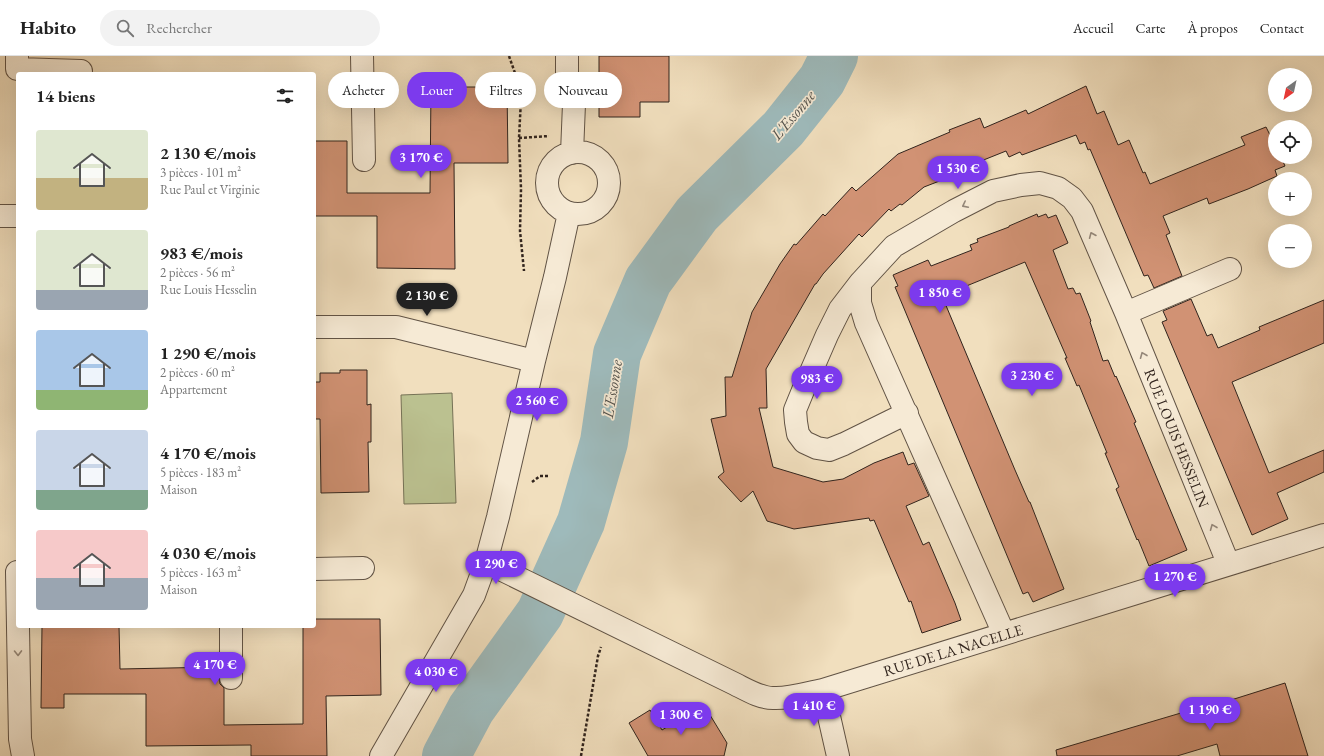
<!DOCTYPE html>
<html lang="fr">
<meta charset="utf-8">
<style>
:root{--surface:#fff;--page:#f2f2f2;--text:#222;--muted:#767676;--line:#e0e0e0;--accent:#7c3aed}
body{margin:0;font-family:"EB Garamond",serif;background:var(--page);color:var(--text);height:100vh;display:flex;flex-direction:column;font-size:15px;white-space:nowrap}
*{box-sizing:border-box;margin:0}
p{font-size:13px;color:var(--muted)}
.icon{flex:none;width:22px;height:22px;fill:none;stroke:currentColor;stroke-width:2;stroke-linecap:round;stroke-linejoin:round}
.map{position:relative;flex:1;overflow:hidden}
.drawer{position:absolute;left:16px;top:16px;width:300px;height:556px;display:flex;flex-direction:column;background:var(--surface);border-radius:4px;box-shadow:0 4px 16px #0002}
.drawer>*{flex:none}
.hud{position:absolute;left:328px;top:16px;width:380px;height:36px;display:flex;gap:8px}
.needle{width:26px;rotate:213deg}
.tools{position:absolute;left:1268px;top:12px;display:grid;gap:8px}
.tools a{display:grid;place-items:center;width:44px;height:44px;border-radius:50%;background:var(--surface);box-shadow:0 4px 16px #0002;font-size:20px}
.price{position:absolute;translate:-50% -34px;padding:0 9px;border-radius:14px;background:var(--accent);color:#fff;font-size:13px;line-height:26px;filter:drop-shadow(0 1px 2px #0008)}
.price::after{content:'';position:absolute;left:50%;top:24px;width:12px;height:9px;margin-left:-6px;background:inherit;clip-path:polygon(0 0,100% 0,50% 100%)}
.price.active{background:#222;color:#fff}
ul{padding:0;list-style:none}
li{display:flex;align-items:center;gap:12px;height:100px;padding:0 20px}
li span{display:grid;place-items:center;flex:none;width:112px;height:80px;border-radius:4px;color:#555}
li>.icon{margin-inline-start:auto}
span .icon{width:48px;height:48px;fill:#fffc;stroke-width:1}
li b{font-size:17px}
h2{display:flex;justify-content:space-between;align-items:center;height:48px;padding:0 20px;font-size:17px}
.tag{padding:0 14px;border-radius:18px;background:var(--surface);box-shadow:0 4px 16px #0002;font-size:14px;line-height:36px}
.tag.active{background:var(--accent);color:#fff}
header{display:flex;align-items:center;gap:24px;box-sizing:border-box;height:56px;padding:0 20px;background:var(--surface);border-bottom:1px solid var(--line)}
header strong{font-size:19px}
nav{display:flex;gap:22px;margin-inline-start:auto;font-size:14px}
.search{width:280px;height:36px;background:var(--page);display:flex;align-items:center;gap:10px;box-sizing:border-box;padding:0 14px;border-radius:22px;color:var(--muted);font-size:15px}
.map>svg:first-child{display:block}
.green{fill:#bbc190;stroke:#767256}
.lines{fill:none;stroke-linecap:round;stroke-linejoin:round}
.river{stroke:#9ebabb;stroke-width:48}
.building{fill:#d19274;stroke:#31241d}
.minor-casing{stroke:#615345;stroke-width:24}
.path{stroke:#31241d;stroke-width:2.5;stroke-dasharray:3 2;stroke-linecap:butt}
.minor{stroke:#f6ead5;stroke-width:22}
.oneway{stroke:#948779}
.labels{text-anchor:middle;dominant-baseline:central;stroke-width:3.5;stroke-linejoin:round;paint-order:stroke}
.street-label{font-size:15px;fill:#31241d;stroke:#f6ead5}
.water-label{font-size:16px;font-style:italic;fill:#52514c;stroke:#f6ead5}
</style>
<header>
<strong>Habito</strong>
<div class="search"><svg class="icon" aria-label="search" viewBox="0 0 24 24"><circle cx="10" cy="10" r="6"/><path d="M15 15l6 6"/></svg>Rechercher</div>
<nav><a>Accueil</a><a>Carte</a><a>À propos</a><a>Contact</a></nav>
</header>
<div class="map">
<svg width="1324" height="700" viewBox="0 0 1324 700">
<rect width="100%" height="100%" fill="#f1dfbe"/>
<filter id="stains"><feTurbulence type="fractalNoise" baseFrequency=".005" numOctaves="4"/><feColorMatrix values="0 0 0 0 .2 0 0 0 0 .09 0 0 0 0 .02 0 0 0 .5 -.17"/></filter>
<radialGradient id="worn" r=".72"><stop offset=".6" stop-color="#630" stop-opacity="0"/><stop offset="1" stop-color="#630" stop-opacity=".3"/></radialGradient>
<path class="green" d="M 452,337 L 456,447 L 404,448 L 401,339 Z"/>
<g class="lines">
<path class="river" d="M 446,700 L 471,653 L 540,557 L 581,466 L 604,386 L 617,298 L 648,225 L 697,158 L 783,73 L 822,24 L 834,0"/>
</g>
<path class="building" d="M 599,0 L 669,0 L 669,46 L 640,46 L 640,61 L 599,61 Z
M 1086,30 L 1097,58 L 1104,55 L 1118,89 L 1129,84 L 1143,117 L 1145,116 L 1150,128 L 1245,89 L 1241,81 L 1266,71 L 1270,79 L 1271,78 L 1275,87 L 1275,101 L 1281,101 L 1285,110 L 1275,114 L 1277,120 L 1248,133 L 1209,148 L 1207,142 L 1163,160 L 1170,177 L 1166,179 L 1182,220 L 1154,232 L 1148,219 L 1144,220 L 1090,93 L 1088,94 L 1085,86 L 1080,88 L 1076,79 L 1022,99 L 1020,96 L 1009,101 L 1006,95 L 976,107 L 954,116 L 955,119 L 924,131 L 902,149 L 900,148 L 891,155 L 889,153 L 862,181 L 859,178 L 823,218 L 816,228 L 815,228 L 766,313 L 767,352 L 759,352 L 773,411 L 823,426 L 843,423 L 874,407 L 903,396 L 908,409 L 914,407 L 929,440 L 906,450 L 923,489 L 929,486 L 955,547 L 961,564 L 922,577 L 911,545 L 909,546 L 874,464 L 870,465 L 869,462 L 794,473 L 767,465 L 753,435 L 741,446 L 718,421 L 724,416 L 711,363 L 726,360 L 725,321 L 732,321 L 752,256 L 780,208 L 794,188 L 796,189 L 823,158 L 825,160 L 852,131 L 856,135 L 898,98 L 950,76 L 949,74 L 980,62 L 984,72 L 1026,54 L 1028,58 Z
M 431,31 L 507,31 L 508,107 L 454,107 L 455,213 L 377,212 L 377,160 L 314,160 L 314,85 L 347,85 L 347,137 L 430,137 Z
M 1037,158 L 1038,161 L 1046,158 L 1048,162 L 1056,159 L 1068,187 L 1053,194 L 1068,233 L 1073,232 L 1076,238 L 1080,237 L 1091,265 L 1090,266 L 1103,305 L 1108,304 L 1115,321 L 1116,320 L 1136,366 L 1134,367 L 1187,494 L 1149,510 L 1138,483 L 1137,484 L 1116,433 L 1119,431 L 1105,397 L 1107,397 L 1079,329 L 1077,330 L 1065,302 L 1067,302 L 1025,206 L 942,240 L 1015,414 L 1029,446 L 1030,446 L 1064,533 L 1033,546 L 1028,536 L 1023,538 L 903,250 L 895,231 L 898,230 L 893,219 L 928,204 L 931,210 L 972,194 L 970,189 L 978,186 L 977,183 L 1009,171 L 1009,170 Z
M 1191,243 L 1207,280 L 1212,278 L 1218,292 L 1260,274 L 1259,271 L 1324,244 L 1324,287 L 1232,326 L 1269,417 L 1324,394 L 1324,416 L 1277,437 L 1288,463 L 1252,479 L 1162,266 L 1167,264 L 1163,255 Z
M 340,314 L 367,314 L 367,349 L 371,348 L 371,386 L 368,386 L 369,436 L 321,437 L 320,363 L 314,363 L 314,326 L 320,326 L 320,317 L 340,317 Z
M 314,563 L 380,563 L 381,639 L 326,640 L 327,700 L 251,700 L 251,689 L 146,690 L 146,638 L 64,638 L 64,652 L 41,652 L 42,570 L 119,570 L 120,613 L 218,611 L 219,622 L 220,628 L 224,632 L 224,669 L 303,668 L 303,570 L 314,570 Z
M 1285,627 L 1308,700 L 1220,700 L 1217,688 L 1177,700 L 1057,700 L 1056,694 L 1191,654 L 1193,656 Z
M 698,652 L 707,654 L 727,687 L 724,700 L 648,700 L 629,667 L 650,654 L 662,674 Z"/>
<g class="lines">
<defs>
<path id="minor" d="M 17,0 L 17,13 L 81,15
M 362,0 L 364,104
M 567,0 L 567,35 L 574,48 L 572,97
M547 127a31 31 0 1 1 62 0a31 31 0 1 1-62 0Z
M 0,160 L 18,160
M 860,227 L 840,253 L 827,279 L 804,332 L 795,354 L 796,366 L 798,378 L 804,386 L 817,392 L 829,394 L 844,388 L 907,357
M 1126,257 L 1230,213
M 314,271 L 396,271 L 534,305
M 486,506 L 735,628 C 747,634 760,642 773,642 C 790,643 807,637 823,634 L 1324,479
M 314,513 L 363,512
M 18,516 L 17,516 L 20,683 L 23,700
M 231,570 L 231,622
M 1004,578 L 866,267 L 860,247 L 860,227 L 894,190 L 954,155 L 993,135 L 1021,129 L 1040,127 L 1058,132 L 1072,142 L 1082,155 L 1126,257 L 1228,507
M 823,634 L 838,700
M 381,700 L 474,539 L 486,506 L 498,461 L 534,305 L 555,221 L 569,157"/>
</defs>
<use href="#minor" class="minor-casing"/>
<path class="path" d="M 509,0 L 516,20 L 521,43 L 519,82 L 521,133 L 520,175 L 524,215
M 519,82 L 549,80
M 532,426 L 540,420 L 549,420
M 581,700 L 598,600 L 601,591"/>
<use href="#minor" class="minor"/>
</g>
<defs><path id="oneway-chevron" d="M-2-3.5L2.5 0L-2 3.5" fill="none" stroke-width="1.6" stroke-linecap="round" stroke-linejoin="round"/></defs>
<g class="oneway">
<use href="#oneway-chevron" transform="translate(965 149) rotate(153)"/>
<use href="#oneway-chevron" transform="translate(1092 179) rotate(-113)"/>
<use href="#oneway-chevron" transform="translate(1143 299) rotate(-112)"/>
<use href="#oneway-chevron" transform="translate(1213 471) rotate(-112)"/>
<use href="#oneway-chevron" transform="translate(18 597) rotate(89)"/>
</g>
<g class="labels">
<g class="street-label">
<text transform="translate(1177 382) rotate(68)">RUE LOUIS HESSELIN</text>
<text transform="translate(953 594) rotate(-17)">RUE DE LA NACELLE</text>
</g>
<g class="water-label">
<text transform="translate(793 59) rotate(-50)">L'Essonne</text>
<text transform="translate(612 333) rotate(-81)">L'Essonne</text>
</g>
</g>
<rect width="100%" height="100%" filter="url(#stains)"/>
<rect width="100%" height="100%" fill="url(#worn)"/>
</svg>
<div class="tools">
<a><svg class="needle" viewBox="-14 -14 28 28"><path d="M0-13l5 13h-10z" fill="#e53935"/><path d="M0 13l5-13h-10z" fill="#767676"/></svg></a>
<a><svg class="icon" aria-label="locate" viewBox="0 0 24 24"><circle cx="12" cy="12" r="6"/><path d="M12 2v4M12 18v4M2 12h4M18 12h4"/></svg></a>
<a>+</a>
<a>−</a>
</div>
<b class="price" style="left:421px;top:123px">3 170 €</b>
<b class="price" style="left:958px;top:134px">1 530 €</b>
<b class="price" style="left:940px;top:258px">1 850 €</b>
<b class="price active" style="left:427px;top:261px">2 130 €</b>
<b class="price" style="left:1032px;top:341px">3 230 €</b>
<b class="price" style="left:817px;top:344px">983 €</b>
<b class="price" style="left:537px;top:366px">2 560 €</b>
<b class="price" style="left:496px;top:529px">1 290 €</b>
<b class="price" style="left:1175px;top:542px">1 270 €</b>
<b class="price" style="left:215px;top:630px">4 170 €</b>
<b class="price" style="left:436px;top:637px">4 030 €</b>
<b class="price" style="left:814px;top:671px">1 410 €</b>
<b class="price" style="left:1210px;top:675px">1 190 €</b>
<b class="price" style="left:681px;top:680px">1 300 €</b>
<div class="hud">
<a class="tag">Acheter</a>
<a class="tag active">Louer</a>
<a class="tag">Filtres</a>
<a class="tag">Nouveau</a>
</div>
<section class="drawer">
<h2>14 biens<svg class="icon" aria-label="filters" viewBox="0 0 24 24"><path d="M4 7h16M4 17h16"/><circle cx="9" cy="7" r="2"/><circle cx="15" cy="17" r="2"/></svg></h2>
<ul>
<li><span style="background:linear-gradient(#dfe7d0 60%,#c2b280 0)"><svg class="icon" aria-label="home" viewBox="0 0 24 24"><path d="M3 11l9-7 9 7M6 9v11h12V9"/></svg></span><div><b>2 130 €/mois</b><p>3 pièces · 101 m²</p><p>Rue Paul et Virginie</p></div></li>
<li><span style="background:linear-gradient(#dfe7d0 75%,#9aa5b1 0)"><svg class="icon" aria-label="home" viewBox="0 0 24 24"><path d="M3 11l9-7 9 7M6 9v11h12V9"/></svg></span><div><b>983 €/mois</b><p>2 pièces · 56 m²</p><p>Rue Louis Hesselin</p></div></li>
<li><span style="background:linear-gradient(#a9c7e8 75%,#8fb573 0)"><svg class="icon" aria-label="home" viewBox="0 0 24 24"><path d="M3 11l9-7 9 7M6 9v11h12V9"/></svg></span><div><b>1 290 €/mois</b><p>2 pièces · 60 m²</p><p>Appartement</p></div></li>
<li><span style="background:linear-gradient(#c9d6e8 75%,#7fa58c 0)"><svg class="icon" aria-label="home" viewBox="0 0 24 24"><path d="M3 11l9-7 9 7M6 9v11h12V9"/></svg></span><div><b>4 170 €/mois</b><p>5 pièces · 183 m²</p><p>Maison</p></div></li>
<li><span style="background:linear-gradient(#f6c9c9 60%,#9aa5b1 0)"><svg class="icon" aria-label="home" viewBox="0 0 24 24"><path d="M3 11l9-7 9 7M6 9v11h12V9"/></svg></span><div><b>4 030 €/mois</b><p>5 pièces · 163 m²</p><p>Maison</p></div></li>
</ul>
</section>
</div>
